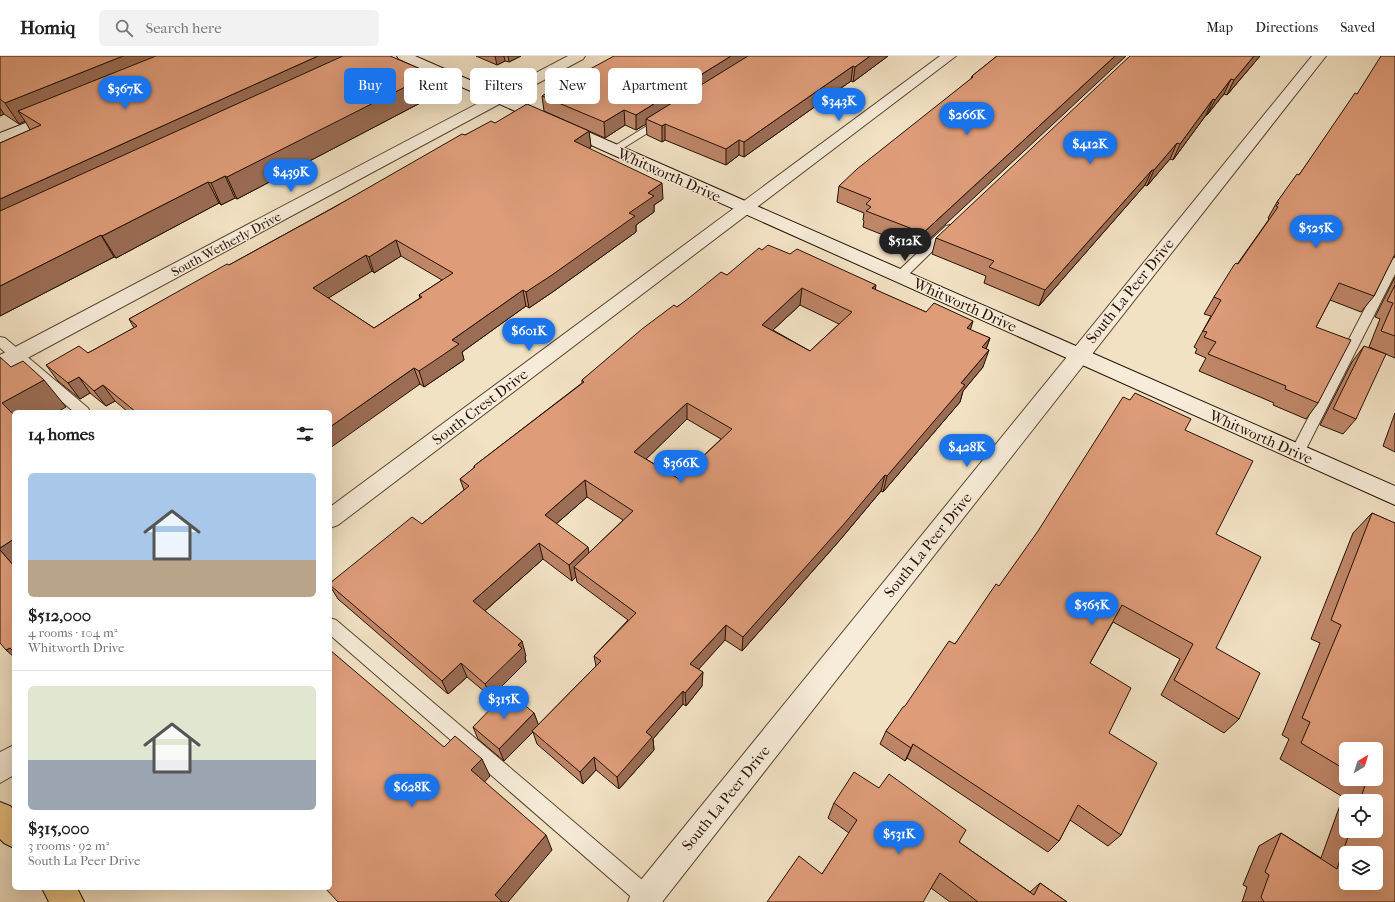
<!DOCTYPE html>
<meta charset="utf-8">
<style>
:root{--surface:#fff;--page:#f2f2f2;--text:#222;--muted:#767676;--line:#e0e0e0;--accent:#1a73e8}
body{margin:0;font-family:"IM FELL French Canon",serif;background:var(--page);color:var(--text);height:100vh;display:flex;flex-direction:column;font-size:15px;white-space:nowrap}
*{box-sizing:border-box;margin:0}
p{font-size:13px;color:var(--muted)}
.icon{flex:none;width:22px;height:22px;fill:none;stroke:currentColor;stroke-width:2;stroke-linecap:round;stroke-linejoin:round}
.map{position:relative;flex:1;overflow:hidden}
.side{position:absolute;left:12px;top:354px;width:320px;height:480px;display:flex;flex-direction:column;background:var(--surface);border-radius:6px;box-shadow:0 4px 16px #0002}
.side>*{flex:none}
.guide{position:absolute;left:344px;top:12px;width:380px;height:36px;display:flex;gap:8px}
.needle{width:26px;rotate:38deg}
.fabs{position:absolute;left:1339px;top:686px;display:grid;gap:8px}
.fabs a{display:grid;place-items:center;width:44px;height:44px;border-radius:6px;background:var(--surface);box-shadow:0 4px 16px #0002;font-size:20px}
.price{position:absolute;translate:-50% -34px;padding:0 9px;border-radius:14px;background:var(--accent);color:#fff;font-size:13px;line-height:26px;filter:drop-shadow(0 1px 2px #0008)}
.price::after{content:'';position:absolute;left:50%;top:24px;width:12px;height:9px;margin-left:-6px;background:inherit;clip-path:polygon(0 0,100% 0,50% 100%)}
.price.current{background:#222;color:#fff}
ul{padding:0;list-style:none}
li{display:grid;align-content:center;gap:8px;height:212px;padding:0 16px}
li+li{border-top:1px solid var(--line)}
li span{display:grid;place-items:center;height:124px;border-radius:6px;color:#555}
li>.icon{margin-inline-start:auto}
span .icon{width:72px;height:72px;fill:#fffc;stroke-width:1}
li b{font-size:17px}
h2{display:flex;justify-content:space-between;align-items:center;height:48px;padding:0 16px;font-size:17px}
.pill{padding:0 14px;border-radius:6px;background:var(--surface);box-shadow:0 4px 16px #0002;font-size:14px;line-height:36px}
.pill.current{background:var(--accent);color:#fff}
header{display:flex;align-items:center;gap:24px;box-sizing:border-box;height:56px;padding:0 20px;background:var(--surface);border-bottom:1px solid var(--line)}
header strong{font-size:19px}
nav{display:flex;gap:22px;margin-inline-start:auto;font-size:14px}
.search{width:280px;height:36px;background:var(--page);display:flex;align-items:center;gap:10px;box-sizing:border-box;padding:0 14px;border-radius:6px;color:var(--muted);font-size:15px}
.map>svg:first-child{display:block}
.lines{fill:none;stroke-linecap:round;stroke-linejoin:round}
.lane-casing{stroke:#584531;stroke-width:2}
.street-casing{stroke:#584531;stroke-width:2}
.secondary-casing{stroke:#251100;stroke-width:2}
.primary-casing{stroke:#251100;stroke-width:2}
.lane{fill:#f7ecd9;fill-rule:evenodd}
.street{fill:#f7ecd9;fill-rule:evenodd}
.secondary{fill:#f7ecd9;fill-rule:evenodd}
.primary{fill:#e9c182;fill-rule:evenodd}
.wall{fill:#bf8668;stroke:#251100;fill-rule:evenodd}
.shaded-wall{fill:#9b6d55;stroke:#251100}
.building{fill:#de9c79;stroke:#251100;fill-rule:evenodd}
.labels{text-anchor:middle;dominant-baseline:central;stroke-width:3;stroke-linejoin:round;paint-order:stroke}
.far-street-label{font-size:13px;fill:#251100;stroke:#f7ecd9}
.street-label{font-size:15px;fill:#251100;stroke:#f7ecd9}
</style>
<header>
<strong>Homiq</strong>
<div class="search"><svg class="icon" aria-label="search" viewBox="0 0 24 24"><circle cx="10" cy="10" r="6"/><path d="M15 15l6 6"/></svg>Search here</div>
<nav><a>Map</a><a>Directions</a><a>Saved</a></nav>
</header>
<div class="map">
<svg width="1395" height="846" viewBox="0 0 1395 846">
<rect width="100%" height="100%" fill="#f2e2c4"/>
<filter id="stains"><feTurbulence type="fractalNoise" baseFrequency=".005" numOctaves="4"/><feColorMatrix values="0 0 0 0 .2 0 0 0 0 .09 0 0 0 0 .02 0 0 0 .5 -.17"/></filter>
<radialGradient id="worn" r=".72"><stop offset=".6" stop-color="#630" stop-opacity="0"/><stop offset="1" stop-color="#630" stop-opacity=".3"/></radialGradient>
<g class="lines">
<defs>
<path id="lane" d="M 663,60 L 667,61 L 668,63 L 667,65 L 617,96 L 613,97 L 608,94 Z
M 950,169 L 954,170 L 956,172 L 954,174 L 904,223 L 896,223 L 894,220 L 896,217 L 946,170 Z
M 1395,202 L 1395,218 L 1304,397 L 1302,401 L 1297,403 L 1292,401 L 1290,397 L 1389,206 L 1391,203 Z
M 0,281 L 5,282 L 88,352 L 90,356 L 74,356 L 0,292 Z
M 330,562 L 336,564 L 660,839 L 663,846 L 637,846 L 330,579 Z"/>
<path id="street" d="M 568,0 L 585,0 L 583,3 L 7,313 L 0,315 L 0,299 Z
M 940,0 L 956,0 L 338,469 L 330,472 L 330,451 Z
M 1312,0 L 1326,0 L 662,846 L 628,846 L 632,835 Z
M 14,689 L 14,719 L 0,727 L 0,696 Z"/>
<path id="secondary" d="M 397,0 L 415,0 L 1395,430 L 1395,449 L 399,3 Z
M 56,55 L 61,56 L 63,59 L 61,62 L 0,87 L 0,77 Z"/>
<path id="primary" d="M 0,746 L 10,750 L 14,754 L 14,792 L 4,787 L 0,783 Z
M 42,832 L 77,832 L 84,846 L 49,846 Z"/>
</defs>
<use href="#lane" class="lane-casing"/>
<use href="#street" class="street-casing"/>
<use href="#secondary" class="secondary-casing"/>
<use href="#primary" class="primary-casing"/>
<use href="#lane" class="lane"/>
<use href="#street" class="street"/>
<use href="#secondary" class="secondary"/>
<use href="#primary" class="primary"/>
</g>
<path class="wall" d="M 0,0 L 428,35 L 422,38 L 424,45 L 237,143 L 235,142 L 221,149 L 219,147 L 116,202 L 114,201 L 0,260 L 0,87 L 30,74 L 25,65 L 19,68 L 4,58 L 0,60 Z
M 476,0 L 521,0 L 509,6 L 505,5 L 497,9 Z
M 888,0 L 853,26 L 851,25 L 744,101 L 739,99 L 726,109 L 665,84 L 662,86 L 647,79 L 646,68 L 636,74 L 625,69 L 605,82 L 544,55 L 542,40 L 579,19 Z
M 997,0 L 919,193 L 863,171 L 864,165 L 863,164 L 864,157 L 837,146 L 839,130 L 971,23 L 972,20 Z
M 1260,0 L 1227,39 L 1224,38 L 1207,59 L 1206,59 L 1173,104 L 1170,103 L 1147,130 L 1145,129 L 1039,250 L 984,227 L 986,220 L 932,198 L 936,182 Z
M 1395,0 L 1395,201 L 1393,201 L 1374,240 L 1361,256 L 1330,244 L 1316,271 L 1318,347 L 1306,363 L 1273,349 L 1274,347 L 1199,315 L 1206,302 L 1195,297 L 1197,293 L 1194,291 L 1211,260 L 1204,258 L 1214,241 L 1267,166 L 1269,163 L 1268,162 L 1277,146 L 1299,119 L 1357,38 Z
M 495,67 L 589,75 L 591,91 L 589,92 L 663,143 L 654,149 L 654,156 L 636,169 L 636,176 L 554,235 L 529,252 L 526,250 L 462,296 L 464,304 L 424,331 L 420,328 L 330,356 L 128,356 L 115,345 L 106,350 L 90,337 L 80,343 L 58,325 L 46,309 L 88,297 L 134,272 L 129,263 L 229,209 L 465,79 ZM 401,200 L 442,224 L 419,239 L 420,242 L 374,272 L 328,242 L 372,215 L 374,217 Z
M 762,194 L 875,234 L 926,256 L 970,274 L 990,282 L 986,293 L 983,311 L 963,335 L 960,346 L 883,436 L 881,435 L 840,484 L 742,595 L 725,584 L 698,613 L 702,630 L 686,650 L 683,648 L 653,683 L 654,694 L 619,733 L 596,714 L 583,728 L 537,688 L 533,676 L 504,705 L 478,683 L 473,671 L 534,657 L 538,669 L 596,610 L 594,600 L 628,564 L 577,526 L 576,521 L 572,525 L 543,503 L 485,555 L 526,600 L 525,601 L 526,606 L 491,641 L 467,621 L 448,638 L 338,543 L 330,530 L 330,527 L 422,468 L 464,434 L 460,423 L 474,412 L 474,410 L 582,327 L 582,324 L 677,251 L 727,219 ZM 800,249 L 839,268 L 810,295 L 773,274 ZM 687,363 L 721,383 L 679,423 L 646,403 ZM 587,441 L 623,464 L 589,497 L 556,468 Z
M 1395,221 L 1395,302 L 1369,291 L 1380,263 L 1375,261 Z
M 1364,290 L 1356,363 L 1343,378 L 1320,369 L 1352,306 Z
M 1395,357 L 1395,396 L 1383,390 Z
M 1185,374 L 1216,478 L 1216,592 L 1239,663 L 1224,677 L 1161,639 L 1180,603 L 1113,566 L 1090,607 L 1109,677 L 1121,779 L 1108,790 L 1070,764 L 1059,785 L 1048,796 L 907,702 L 905,705 L 880,688 L 886,675 L 955,588 L 999,530 Z
M 1372,457 L 1394,467 L 1395,466 L 1395,846 L 1242,846 L 1247,831 L 1243,829 L 1259,790 L 1281,777 L 1321,802 L 1343,741 L 1280,703 L 1289,683 L 1282,679 L 1320,587 L 1311,583 L 1353,477 ZM 1346,693 L 1376,723 L 1346,723 ZM 1346,745 L 1376,745 L 1376,775 L 1346,775 Z
M 834,747 L 959,786 L 1030,836 L 1040,827 L 1067,846 L 950,846 L 931,832 L 822,818 L 849,777 L 828,762 Z"/>
<path class="shaded-wall" d="M 123,0 L 184,0 L 18,55 L 25,65 L 19,68 L 5,47 Z
M 318,0 L 369,0 L 0,172 L 0,143 Z
M 495,0 L 504,0 L 505,5 L 497,9 Z
M 508,0 L 521,0 L 509,6 Z
M 731,0 L 754,0 L 646,63 L 646,68 L 636,74 L 636,59 Z
M 870,0 L 888,0 L 853,26 L 855,11 Z
M 1115,0 L 1126,0 L 919,193 L 923,177 Z
M 1254,0 L 1260,0 L 1227,39 L 1234,24 Z
M 853,10 L 851,25 L 744,101 L 744,86 Z
M 423,14 L 428,35 L 422,38 L 424,45 L 237,143 L 227,121 Z
M 1231,23 L 1224,38 L 1207,59 L 1215,44 Z
M 1213,43 L 1206,59 L 1173,104 L 1180,88 Z
M 0,52 L 4,58 L 0,60 Z
M 624,54 L 625,69 L 605,82 L 604,66 Z
M 665,68 L 665,84 L 662,86 L 662,70 Z
M 589,75 L 591,91 L 576,100 L 574,85 Z
M 739,84 L 739,99 L 726,109 L 726,93 Z
M 1177,87 L 1170,103 L 1147,130 L 1154,114 Z
M 1152,114 L 1145,129 L 1039,250 L 1045,234 Z
M 225,120 L 235,142 L 221,149 L 211,127 Z
M 208,126 L 219,147 L 116,202 L 102,180 Z
M 662,127 L 663,143 L 654,149 L 654,156 L 636,169 L 636,176 L 554,235 L 529,252 L 526,236 L 629,157 L 648,137 Z
M 101,179 L 114,201 L 0,260 L 0,230 Z
M 396,184 L 401,200 L 374,217 L 369,201 Z
M 366,199 L 372,215 L 319,248 L 313,232 Z
M 876,229 L 873,246 L 872,232 Z
M 802,232 L 800,249 L 761,285 L 762,269 Z
M 523,234 L 526,250 L 462,296 L 464,304 L 424,331 L 419,315 L 452,284 Z
M 973,265 L 968,282 L 967,272 Z
M 990,282 L 984,299 L 982,291 Z
M 989,294 L 983,311 L 963,335 L 960,346 L 883,436 L 887,420 L 961,327 Z
M 414,312 L 420,328 L 330,392 L 330,371 Z
M 79,321 L 90,337 L 80,343 L 68,327 Z
M 44,324 L 66,351 L 57,356 L 14,356 L 14,361 L 2,347 Z
M 103,329 L 115,345 L 106,350 L 94,335 Z
M 687,347 L 687,363 L 636,413 L 634,396 Z
M 885,419 L 881,435 L 840,484 L 742,595 L 743,581 Z
M 585,424 L 587,441 L 548,475 L 545,459 Z
M 14,483 L 14,510 L 0,494 L 0,492 Z
M 539,487 L 543,503 L 479,560 L 473,545 Z
M 588,491 L 591,507 L 574,511 L 576,521 L 572,525 L 569,509 Z
M 726,569 L 725,584 L 691,622 L 690,608 Z
M 522,585 L 526,600 L 525,601 L 526,606 L 491,641 L 485,628 Z
M 10,592 L 14,595 L 14,601 L 6,594 Z
M 461,607 L 467,621 L 448,638 L 442,625 Z
M 703,616 L 702,630 L 686,650 L 685,637 Z
M 683,635 L 683,648 L 653,683 L 654,694 L 619,733 L 617,721 L 646,676 Z
M 534,657 L 539,670 L 504,705 L 499,693 Z
M 913,688 L 907,702 L 905,705 L 911,692 Z
M 594,701 L 596,714 L 583,728 L 580,716 Z
M 482,703 L 490,720 L 480,731 L 471,714 Z
M 546,779 L 552,794 L 508,846 L 499,846 L 495,839 Z"/>
<path class="building" d="M 0,0 L 123,0 L 5,47 L 0,43 Z
M 156,0 L 318,0 L 0,143 L 0,87 L 41,69 L 18,55 Z
M 343,0 L 390,0 L 423,14 L 412,20 L 419,24 L 227,121 L 225,120 L 211,127 L 208,126 L 102,180 L 101,179 L 0,230 L 0,155 Z
M 614,0 L 731,0 L 636,59 L 624,54 L 604,66 L 542,40 L 577,18 L 579,19 Z
M 748,0 L 870,0 L 855,11 L 853,10 L 744,86 L 739,84 L 726,93 L 665,68 L 662,70 L 646,63 Z
M 997,0 L 1115,0 L 923,177 L 866,155 L 871,151 L 866,148 L 871,143 L 839,130 L 857,113 L 973,21 L 972,20 Z
M 1130,0 L 1254,0 L 1234,24 L 1231,23 L 1215,44 L 1213,43 L 1180,88 L 1177,87 L 1154,114 L 1152,114 L 1045,234 L 989,211 L 994,205 L 936,182 Z
M 1381,0 L 1395,0 L 1395,198 L 1374,240 L 1339,227 L 1316,271 L 1351,284 L 1318,347 L 1285,333 L 1286,330 L 1208,298 L 1216,286 L 1204,281 L 1207,276 L 1203,275 L 1221,244 L 1214,241 L 1234,209 L 1236,207 L 1238,208 L 1278,151 L 1276,150 L 1279,147 L 1277,146 L 1297,118 L 1299,119 L 1355,37 L 1357,38 Z
M 527,48 L 589,75 L 574,85 L 662,127 L 648,137 L 654,140 L 629,157 L 635,160 L 552,219 L 526,236 L 523,234 L 452,284 L 459,288 L 434,305 L 419,315 L 414,312 L 330,371 L 330,356 L 136,356 L 103,329 L 94,335 L 79,321 L 68,327 L 46,309 L 79,290 L 88,297 L 137,270 L 129,263 L 227,208 L 229,209 L 333,152 L 462,78 L 465,79 L 491,65 L 495,67 ZM 396,184 L 453,217 L 419,239 L 422,241 L 374,272 L 313,232 L 366,199 L 369,201 Z
M 768,189 L 790,198 L 797,193 L 876,229 L 872,232 L 926,256 L 934,247 L 973,265 L 967,272 L 990,282 L 982,291 L 989,294 L 961,327 L 965,329 L 887,420 L 885,419 L 844,468 L 743,581 L 726,569 L 690,608 L 703,616 L 685,637 L 683,635 L 646,676 L 652,681 L 617,721 L 594,701 L 580,716 L 532,675 L 601,605 L 594,600 L 636,557 L 574,511 L 633,455 L 585,424 L 545,459 L 588,491 L 569,509 L 539,487 L 473,545 L 522,585 L 518,589 L 522,592 L 485,628 L 461,607 L 442,625 L 330,529 L 330,527 L 412,461 L 422,468 L 469,430 L 460,423 L 475,411 L 474,410 L 584,326 L 582,324 L 642,273 L 674,249 L 677,251 L 689,242 L 721,216 L 727,219 L 759,192 L 762,194 ZM 802,232 L 852,256 L 810,295 L 762,269 ZM 687,347 L 732,373 L 679,423 L 634,396 Z
M 1395,229 L 1395,280 L 1381,275 L 1393,247 L 1387,245 Z
M 1364,290 L 1386,298 L 1356,363 L 1333,353 Z
M 0,301 L 11,311 L 23,305 L 44,324 L 2,347 L 14,359 L 14,483 L 0,492 Z
M 1135,337 L 1191,363 L 1185,374 L 1253,405 L 1216,478 L 1261,501 L 1216,592 L 1260,617 L 1239,663 L 1174,624 L 1193,588 L 1122,549 L 1090,607 L 1131,632 L 1109,677 L 1157,707 L 1121,779 L 1078,749 L 1059,785 L 913,688 L 911,692 L 886,675 L 903,651 L 905,650 L 949,585 L 955,588 L 996,528 L 999,530 L 1038,475 L 1123,341 L 1130,344 Z
M 1372,457 L 1395,467 L 1395,846 L 1264,846 L 1261,841 L 1269,819 L 1265,816 L 1281,777 L 1337,813 L 1350,775 L 1376,775 L 1376,745 L 1360,745 L 1366,726 L 1362,723 L 1376,723 L 1376,693 L 1346,693 L 1346,714 L 1301,687 L 1310,666 L 1302,662 L 1341,569 L 1331,564 ZM 1346,797 L 1376,797 L 1376,827 L 1346,827 Z
M 0,494 L 14,510 L 14,596 L 10,592 L 6,594 L 0,587 Z
M 330,594 L 444,691 L 455,680 L 482,703 L 471,714 L 546,779 L 495,839 L 502,846 L 338,846 L 325,832 L 330,832 Z
M 508,635 L 534,657 L 499,693 L 473,671 Z
M 854,716 L 879,732 L 889,718 L 966,774 L 959,786 L 1034,839 L 1040,827 L 1067,846 L 978,846 L 940,817 L 923,846 L 767,846 L 799,800 L 822,818 L 857,764 L 834,747 Z"/>
<g class="labels">
<g class="far-street-label">
<text transform="translate(226 188) rotate(-28)">South Wetherly Drive</text>
</g>
<g class="street-label">
<text transform="translate(669 119) rotate(24)">Whitworth Drive</text>
<text transform="translate(1130 235) rotate(-51)">South La Peer Drive</text>
<text transform="translate(965 249) rotate(24)">Whitworth Drive</text>
<text transform="translate(480 351) rotate(-37)">South Crest Drive</text>
<text transform="translate(1261 381) rotate(24)">Whitworth Drive</text>
<text transform="translate(928 489) rotate(-51)">South La Peer Drive</text>
<text transform="translate(726 742) rotate(-51)">South La Peer Drive</text>
</g>
</g>
<rect width="100%" height="100%" filter="url(#stains)"/>
<rect width="100%" height="100%" fill="url(#worn)"/>
</svg>
<div class="fabs">
<a><svg class="needle" viewBox="-14 -14 28 28"><path d="M0-13l5 13h-10z" fill="#e53935"/><path d="M0 13l5-13h-10z" fill="#767676"/></svg></a>
<a><svg class="icon" aria-label="locate" viewBox="0 0 24 24"><circle cx="12" cy="12" r="6"/><path d="M12 2v4M12 18v4M2 12h4M18 12h4"/></svg></a>
<a><svg class="icon" aria-label="layers" viewBox="0 0 24 24"><path d="M12 4l9 5-9 5-9-5zM3 14l9 5 9-5"/></svg></a>
</div>
<b class="price" style="left:125px;top:54px">$367K</b>
<b class="price" style="left:839px;top:66px">$343K</b>
<b class="price" style="left:967px;top:80px">$266K</b>
<b class="price" style="left:1090px;top:109px">$412K</b>
<b class="price" style="left:291px;top:137px">$439K</b>
<b class="price" style="left:1316px;top:193px">$525K</b>
<b class="price current" style="left:905px;top:206px">$512K</b>
<b class="price" style="left:529px;top:296px">$601K</b>
<b class="price" style="left:967px;top:412px">$428K</b>
<b class="price" style="left:681px;top:428px">$366K</b>
<b class="price" style="left:1092px;top:570px">$565K</b>
<b class="price" style="left:504px;top:664px">$315K</b>
<b class="price" style="left:412px;top:752px">$628K</b>
<b class="price" style="left:899px;top:799px">$531K</b>
<div class="guide">
<a class="pill current">Buy</a>
<a class="pill">Rent</a>
<a class="pill">Filters</a>
<a class="pill">New</a>
<a class="pill">Apartment</a>
</div>
<section class="side">
<h2>14 homes<svg class="icon" aria-label="filters" viewBox="0 0 24 24"><path d="M4 7h16M4 17h16"/><circle cx="9" cy="7" r="2"/><circle cx="15" cy="17" r="2"/></svg></h2>
<ul>
<li><span style="background:linear-gradient(#a9c7e8 70%,#b9a48a 0)"><svg class="icon" aria-label="home" viewBox="0 0 24 24"><path d="M3 11l9-7 9 7M6 9v11h12V9"/></svg></span><div><b>$512,000</b><p>4 rooms · 104 m²</p><p>Whitworth Drive</p></div></li>
<li><span style="background:linear-gradient(#dfe7d0 60%,#9aa5b1 0)"><svg class="icon" aria-label="home" viewBox="0 0 24 24"><path d="M3 11l9-7 9 7M6 9v11h12V9"/></svg></span><div><b>$315,000</b><p>3 rooms · 92 m²</p><p>South La Peer Drive</p></div></li>
</ul>
</section>
</div>
